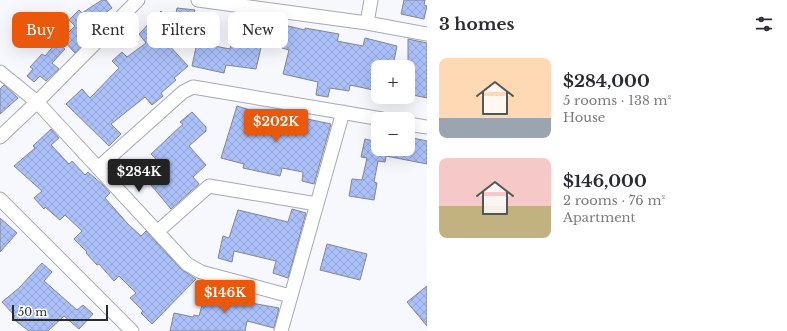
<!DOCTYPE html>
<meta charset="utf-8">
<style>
:root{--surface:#fff;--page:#f7f7f7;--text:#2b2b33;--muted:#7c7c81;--accent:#ea580c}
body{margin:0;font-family:"Libre Baskerville",serif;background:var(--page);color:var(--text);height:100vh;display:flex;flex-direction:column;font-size:15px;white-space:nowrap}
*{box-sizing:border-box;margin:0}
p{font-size:13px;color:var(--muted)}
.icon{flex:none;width:22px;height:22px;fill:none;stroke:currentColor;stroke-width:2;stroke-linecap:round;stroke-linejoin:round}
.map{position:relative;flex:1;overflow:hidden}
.details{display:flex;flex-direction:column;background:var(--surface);width:360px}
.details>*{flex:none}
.guide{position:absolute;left:12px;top:12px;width:355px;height:36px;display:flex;gap:8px}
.fabs{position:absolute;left:371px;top:60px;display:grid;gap:8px}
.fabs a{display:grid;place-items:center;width:44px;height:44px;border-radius:8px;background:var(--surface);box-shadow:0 4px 16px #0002;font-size:20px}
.scale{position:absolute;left:12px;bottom:10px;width:96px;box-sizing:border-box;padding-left:4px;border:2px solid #2a2b2f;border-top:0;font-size:11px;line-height:14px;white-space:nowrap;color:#2a2b2f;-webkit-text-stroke:3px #fff;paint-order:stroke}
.price{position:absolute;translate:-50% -34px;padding:0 9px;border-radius:4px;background:var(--accent);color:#fff;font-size:13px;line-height:26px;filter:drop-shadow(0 1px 2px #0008)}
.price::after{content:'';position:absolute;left:50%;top:24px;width:12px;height:9px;margin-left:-6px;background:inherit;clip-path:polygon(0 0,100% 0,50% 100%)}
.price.on{background:#222;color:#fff}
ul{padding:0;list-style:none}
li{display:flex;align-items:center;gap:12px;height:100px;padding:0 12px}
li span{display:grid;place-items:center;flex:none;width:112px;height:80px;border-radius:8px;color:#555}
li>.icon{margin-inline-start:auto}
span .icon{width:48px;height:48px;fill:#fffc;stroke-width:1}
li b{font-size:17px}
h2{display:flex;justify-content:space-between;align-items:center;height:48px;padding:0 12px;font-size:17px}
.chip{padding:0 14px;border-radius:8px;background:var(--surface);box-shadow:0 4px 16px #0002;font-size:14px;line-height:36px}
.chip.on{background:var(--accent);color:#fff}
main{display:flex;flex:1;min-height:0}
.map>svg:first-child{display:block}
.building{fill:url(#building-cross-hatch);stroke:#83868e}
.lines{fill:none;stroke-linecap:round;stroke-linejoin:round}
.minor-casing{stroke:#a6a9b1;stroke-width:15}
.minor{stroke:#fff;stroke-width:13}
</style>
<main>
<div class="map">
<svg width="427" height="331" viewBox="0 0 427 331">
<defs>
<pattern id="building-cross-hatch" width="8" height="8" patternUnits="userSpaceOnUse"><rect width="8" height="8" fill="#abc0f9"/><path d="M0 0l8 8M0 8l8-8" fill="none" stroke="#93a5d6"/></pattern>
</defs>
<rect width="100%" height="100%" fill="#f6f8fe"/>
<path class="building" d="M 102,0 L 106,0 L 112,8 L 94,21 L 96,23 L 83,36 L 87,40 L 75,53 L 62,39 L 75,26 L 69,20 L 79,10 L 82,13 Z
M 404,0 L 425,0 L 424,5 L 427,6 L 424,19 L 401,14 Z
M 177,8 L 195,10 L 193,16 L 212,19 L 209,45 L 230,49 L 237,14 L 267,22 L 256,69 L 226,65 L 224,73 L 192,66 L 199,33 L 179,29 L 166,42 L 188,66 L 174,78 L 176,80 L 161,93 L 163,96 L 152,105 L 145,97 L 111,124 L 121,134 L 109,146 L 66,104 L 82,89 L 90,98 L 119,68 L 112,61 L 122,52 L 127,57 L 146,43 L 139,34 L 161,11 L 174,23 Z
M 288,26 L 305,30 L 305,28 L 339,34 L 337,41 L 363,46 L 365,38 L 397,46 L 393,66 L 378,63 L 378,91 L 350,85 L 349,91 L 330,88 L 328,97 L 316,95 L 318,82 L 283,74 L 289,50 L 282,48 Z
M 408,39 L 427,43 L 427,98 L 408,94 Z
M 57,42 L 65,49 L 52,63 L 59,69 L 46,81 L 40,76 L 34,82 L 27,76 L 33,69 L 30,67 L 42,54 L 45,56 Z
M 4,85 L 18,98 L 0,114 L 0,89 Z
M 237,106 L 260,113 L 260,110 L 279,115 L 279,113 L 331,124 L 314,184 L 302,181 L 303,172 L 282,168 L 280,176 L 243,168 L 244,164 L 221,158 Z
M 192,112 L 206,127 L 206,131 L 189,146 L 206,165 L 193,177 L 199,184 L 171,209 L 141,173 L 158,161 L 151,154 L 183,124 L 180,122 Z
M 51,129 L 59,138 L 51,145 L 69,164 L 72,161 L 85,175 L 88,172 L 103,185 L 110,193 L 105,198 L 128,224 L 141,236 L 146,231 L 181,269 L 196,279 L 152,324 L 141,313 L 143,311 L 130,298 L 136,293 L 119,276 L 114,281 L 99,264 L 97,265 L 86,253 L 87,252 L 74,239 L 82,231 L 65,215 L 60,220 L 45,207 L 44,209 L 34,198 L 42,191 L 14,166 L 35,148 L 33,146 Z
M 408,137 L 427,141 L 427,164 L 386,156 L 385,162 L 378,161 L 374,182 L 377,183 L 374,200 L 349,196 L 352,179 L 362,180 L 367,158 L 361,157 L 365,139 L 378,142 L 378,149 L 408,149 Z
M 292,209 L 306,213 L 288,278 L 273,273 L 276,261 L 234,251 L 232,262 L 218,258 L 223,236 L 229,238 L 238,210 L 288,222 Z
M 0,218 L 17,233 L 0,252 Z
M 327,244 L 367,254 L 360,280 L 320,270 Z
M 42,263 L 52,272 L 44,281 L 77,310 L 83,305 L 93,314 L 79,329 L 64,316 L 48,331 L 29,331 L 13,319 L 15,316 L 2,302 L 19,288 Z
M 208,284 L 242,294 L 240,301 L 279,308 L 274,328 L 247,321 L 245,331 L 170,331 L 174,313 L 193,317 L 194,315 L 199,316 Z
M 427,286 L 427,326 L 407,302 Z"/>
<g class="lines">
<defs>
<path id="minor" d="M 198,0 L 367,23 L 427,34
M 367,23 L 371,0
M 0,72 L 37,102 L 187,264 L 201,272 L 290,296
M 408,124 L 427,127
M 0,137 L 37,102 L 138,0
M 99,167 L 183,92 L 193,87 L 382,119
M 0,199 L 132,331
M 157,232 L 209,186 L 317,204
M 281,331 L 343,112"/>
</defs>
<use href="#minor" class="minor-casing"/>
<use href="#minor" class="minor"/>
</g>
</svg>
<div class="fabs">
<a>+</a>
<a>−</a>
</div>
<div class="scale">50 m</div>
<b class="price" style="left:276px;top:143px">$202K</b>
<b class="price on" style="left:139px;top:193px">$284K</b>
<b class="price" style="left:225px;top:314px">$146K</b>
<div class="guide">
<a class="chip on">Buy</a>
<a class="chip">Rent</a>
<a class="chip">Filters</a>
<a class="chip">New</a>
</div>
</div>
<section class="details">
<h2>3 homes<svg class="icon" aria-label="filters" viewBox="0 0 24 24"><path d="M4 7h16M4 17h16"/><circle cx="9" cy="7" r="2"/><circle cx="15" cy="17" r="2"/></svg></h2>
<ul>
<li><span style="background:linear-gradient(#ffd9b3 75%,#9aa5b1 0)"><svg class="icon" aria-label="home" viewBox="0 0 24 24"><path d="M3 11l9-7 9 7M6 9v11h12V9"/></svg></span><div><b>$284,000</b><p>5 rooms · 138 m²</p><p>House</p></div></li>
<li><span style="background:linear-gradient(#f6c9c9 60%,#c2b280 0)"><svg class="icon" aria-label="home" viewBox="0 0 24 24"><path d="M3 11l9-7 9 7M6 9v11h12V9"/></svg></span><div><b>$146,000</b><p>2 rooms · 76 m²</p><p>Apartment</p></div></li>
</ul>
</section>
</main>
